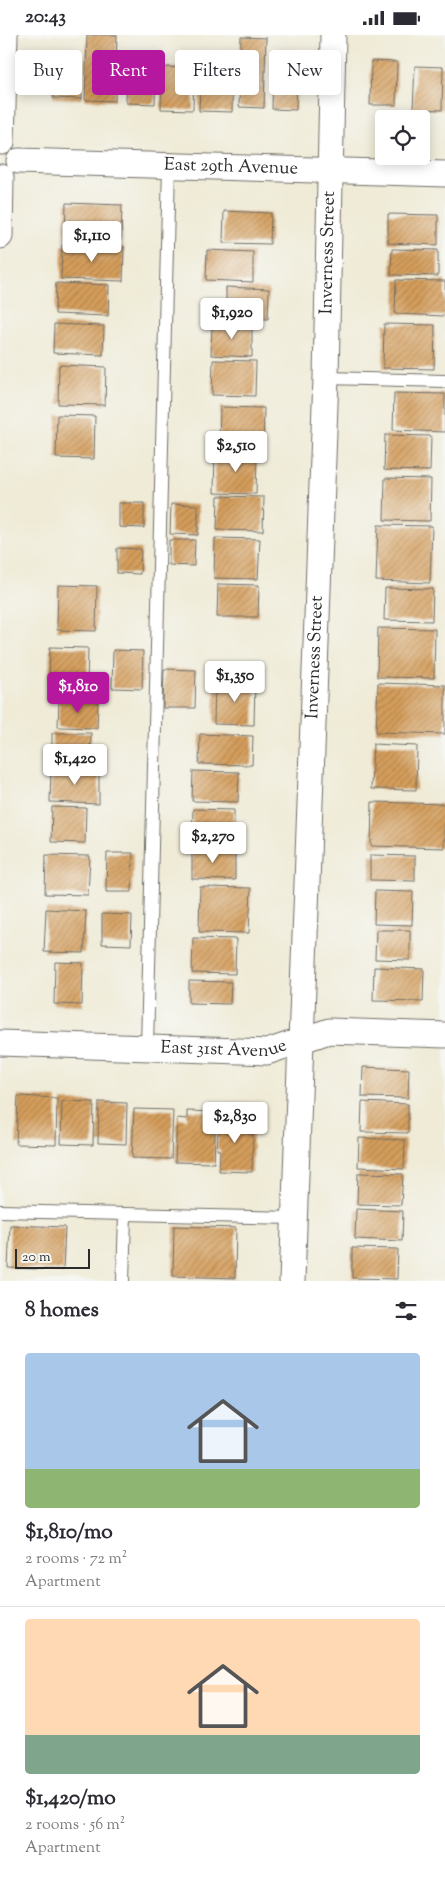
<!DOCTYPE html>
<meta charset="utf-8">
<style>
:root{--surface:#fff;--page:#f2f2f3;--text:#2b2b33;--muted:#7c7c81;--line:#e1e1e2;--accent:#b5179e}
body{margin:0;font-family:"Sorts Mill Goudy",serif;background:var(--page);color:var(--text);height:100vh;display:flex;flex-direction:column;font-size:19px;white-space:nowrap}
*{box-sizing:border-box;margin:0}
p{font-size:16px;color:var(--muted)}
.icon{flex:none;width:28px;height:28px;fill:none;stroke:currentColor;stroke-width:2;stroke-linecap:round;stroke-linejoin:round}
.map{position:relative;height:1246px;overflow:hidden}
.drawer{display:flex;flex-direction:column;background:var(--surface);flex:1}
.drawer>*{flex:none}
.banner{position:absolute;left:15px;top:15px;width:415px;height:45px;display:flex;gap:10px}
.buttons{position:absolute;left:375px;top:75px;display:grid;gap:10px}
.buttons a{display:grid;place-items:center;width:55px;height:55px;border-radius:5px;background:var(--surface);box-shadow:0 2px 12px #0003;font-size:25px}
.scale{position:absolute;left:15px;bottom:12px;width:75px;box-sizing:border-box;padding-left:5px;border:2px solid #2b2b2b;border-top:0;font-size:14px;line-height:18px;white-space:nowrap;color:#2b2b2b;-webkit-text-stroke:4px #f6f6f2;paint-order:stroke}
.price{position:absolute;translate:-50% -42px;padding:0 11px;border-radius:5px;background:#fff;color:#222;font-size:16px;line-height:32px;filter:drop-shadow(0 1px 2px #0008)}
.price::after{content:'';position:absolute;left:50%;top:30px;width:15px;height:11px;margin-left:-8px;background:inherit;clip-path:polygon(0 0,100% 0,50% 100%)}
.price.active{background:var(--accent);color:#fff}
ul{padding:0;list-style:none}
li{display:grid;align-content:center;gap:10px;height:265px;padding:0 25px}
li+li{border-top:1px solid var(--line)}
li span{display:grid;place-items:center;height:155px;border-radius:5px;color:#555}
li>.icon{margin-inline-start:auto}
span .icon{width:90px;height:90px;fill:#fffc;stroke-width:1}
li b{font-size:21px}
h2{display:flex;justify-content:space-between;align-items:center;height:60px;padding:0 25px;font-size:21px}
.pill{padding:0 18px;border-radius:5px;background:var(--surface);box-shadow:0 2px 12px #0003;font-size:18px;line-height:45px}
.pill.active{background:var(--accent);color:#fff}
.status{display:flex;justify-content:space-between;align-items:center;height:35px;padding:0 25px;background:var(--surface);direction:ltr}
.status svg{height:14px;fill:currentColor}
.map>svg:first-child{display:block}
.building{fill:url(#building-hatch)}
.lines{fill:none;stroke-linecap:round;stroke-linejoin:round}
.lane-casing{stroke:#706e67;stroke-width:14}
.street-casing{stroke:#706e67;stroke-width:27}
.lane{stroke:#fff;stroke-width:12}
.street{stroke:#fff;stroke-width:25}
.labels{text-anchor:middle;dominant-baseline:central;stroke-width:5;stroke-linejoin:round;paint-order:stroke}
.street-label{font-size:18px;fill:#2b2b2b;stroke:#f6f6f2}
</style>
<div class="status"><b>20:43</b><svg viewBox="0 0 49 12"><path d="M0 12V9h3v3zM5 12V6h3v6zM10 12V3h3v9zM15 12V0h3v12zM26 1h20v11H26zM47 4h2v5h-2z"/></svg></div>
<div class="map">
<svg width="445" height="1246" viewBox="0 0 445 1246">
<defs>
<pattern id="building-hatch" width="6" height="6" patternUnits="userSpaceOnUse" patternTransform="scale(1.25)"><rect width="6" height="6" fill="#d59e5c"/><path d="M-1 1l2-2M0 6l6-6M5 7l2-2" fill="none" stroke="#ad814c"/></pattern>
</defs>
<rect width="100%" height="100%" fill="#f6f6f2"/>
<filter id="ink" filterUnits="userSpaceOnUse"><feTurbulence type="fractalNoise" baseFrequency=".02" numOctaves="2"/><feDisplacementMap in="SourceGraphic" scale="10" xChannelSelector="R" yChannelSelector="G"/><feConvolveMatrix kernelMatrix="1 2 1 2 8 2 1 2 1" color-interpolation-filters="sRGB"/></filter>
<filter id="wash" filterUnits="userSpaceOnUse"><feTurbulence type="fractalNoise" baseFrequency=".0096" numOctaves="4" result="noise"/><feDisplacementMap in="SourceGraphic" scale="20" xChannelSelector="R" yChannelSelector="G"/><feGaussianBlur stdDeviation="1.12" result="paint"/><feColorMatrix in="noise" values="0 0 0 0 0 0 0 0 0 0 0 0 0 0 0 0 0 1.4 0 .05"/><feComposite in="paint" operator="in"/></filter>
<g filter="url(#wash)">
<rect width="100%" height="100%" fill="#efebd7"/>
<g id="blocks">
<path class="building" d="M 87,0 L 117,0 L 115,66 L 85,65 Z
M 241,2 L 266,3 L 264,73 L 239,72 Z
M 127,21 L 156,22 L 155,69 L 126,68 Z
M 201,26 L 233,27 L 232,77 L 199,76 Z
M 371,26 L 397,27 L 396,70 L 370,70 Z
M 54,29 L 82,30 L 82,64 L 53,63 Z
M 415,31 L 443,32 L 442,75 L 413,74 Z
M 162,32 L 194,33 L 193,75 L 161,74 Z
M 273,37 L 297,38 L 296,75 L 272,74 Z
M 66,168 L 122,170 L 121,205 L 65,204 Z
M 224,176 L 271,178 L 270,209 L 223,208 Z
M 388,179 L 438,180 L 438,210 L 388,208 Z
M 62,210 L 124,212 L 123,246 L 61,244 Z
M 392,214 L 438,215 L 438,241 L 391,240 Z
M 207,215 L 253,217 L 253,247 L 206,245 Z
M 396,245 L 445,246 L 445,281 L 395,279 Z
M 56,248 L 109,250 L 108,281 L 55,279 Z
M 226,252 L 269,254 L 268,284 L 226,283 Z
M 212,288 L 252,289 L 252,322 L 211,320 Z
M 54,289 L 104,291 L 103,320 L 53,318 Z
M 384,289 L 435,290 L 434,334 L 383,333 Z
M 213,325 L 256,326 L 255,361 L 212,360 Z
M 59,330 L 106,332 L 105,370 L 58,369 Z
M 394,358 L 445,359 L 445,397 L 393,395 Z
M 220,372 L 264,373 L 263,414 L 219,413 Z
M 57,380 L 95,381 L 94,424 L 56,423 Z
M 385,400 L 431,401 L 430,436 L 384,435 Z
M 215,418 L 257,419 L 256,459 L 214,458 Z
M 385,443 L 431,444 L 430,486 L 384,485 Z
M 218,461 L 264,462 L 263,496 L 217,495 Z
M 119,468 L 144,468 L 144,493 L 119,492 Z
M 171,469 L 198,470 L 198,500 L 170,499 Z
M 378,490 L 432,491 L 430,548 L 376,546 Z
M 215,503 L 260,504 L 258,544 L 214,543 Z
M 169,505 L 195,505 L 194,531 L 169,530 Z
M 117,513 L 141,514 L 140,539 L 117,538 Z
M 218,549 L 259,550 L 258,582 L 217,582 Z
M 58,550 L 97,551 L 96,596 L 57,595 Z
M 385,553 L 433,554 L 432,586 L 384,585 Z
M 378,593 L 435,594 L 434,643 L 377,642 Z
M 50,612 L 88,613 L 87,649 L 49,648 Z
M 113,615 L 143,616 L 142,654 L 112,653 Z
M 164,634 L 196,635 L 195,673 L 163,673 Z
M 215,646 L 255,647 L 254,690 L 214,689 Z
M 378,648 L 445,650 L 445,699 L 376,697 Z
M 59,665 L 98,666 L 97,693 L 58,692 Z
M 52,698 L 91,698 L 90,730 L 52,729 Z
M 200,699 L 253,701 L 252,730 L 199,729 Z
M 373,709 L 417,711 L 416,755 L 371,754 Z
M 51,734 L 99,735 L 99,769 L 50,767 Z
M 193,736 L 239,737 L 238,767 L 192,766 Z
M 372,767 L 445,769 L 444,813 L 371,811 Z
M 52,772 L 86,773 L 85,808 L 51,807 Z
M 193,774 L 234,775 L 234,807 L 192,806 Z
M 192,813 L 235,815 L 235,845 L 192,844 Z
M 107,818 L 133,818 L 132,857 L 106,857 Z
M 46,820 L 90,821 L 88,860 L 45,859 Z
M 370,820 L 415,821 L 415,846 L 370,845 Z
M 200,852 L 251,853 L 249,898 L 199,897 Z
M 375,856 L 413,857 L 412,890 L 374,889 Z
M 46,874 L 86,876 L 84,918 L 44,917 Z
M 102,879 L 132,880 L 131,910 L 102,909 Z
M 376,895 L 410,895 L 410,925 L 375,924 Z
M 193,903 L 236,904 L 235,939 L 192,938 Z
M 55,927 L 83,928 L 82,970 L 54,969 Z
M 374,932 L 424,934 L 423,966 L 373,965 Z
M 189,946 L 231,947 L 230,969 L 189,968 Z
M 363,1032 L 409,1034 L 408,1063 L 362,1062 Z
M 18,1061 L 57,1063 L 56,1110 L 16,1109 Z
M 62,1066 L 94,1067 L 93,1110 L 61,1109 Z
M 99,1067 L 127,1068 L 126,1109 L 98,1108 Z
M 362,1067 L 408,1069 L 408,1098 L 361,1097 Z
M 134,1074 L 173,1075 L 171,1124 L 132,1123 Z
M 187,1076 L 216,1077 L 214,1128 L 175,1127 L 177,1083 L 187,1084 Z
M 219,1080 L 249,1081 L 248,1099 L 253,1099 L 252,1137 L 219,1136 L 220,1115 L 217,1115 Z
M 359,1103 L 405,1105 L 404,1134 L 358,1132 Z
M 358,1138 L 403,1139 L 401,1170 L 357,1169 Z
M 356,1174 L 403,1176 L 402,1206 L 355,1204 Z
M 10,1190 L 65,1192 L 63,1235 L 8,1233 Z
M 174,1191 L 236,1193 L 235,1243 L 173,1241 Z
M 352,1213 L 398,1214 L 397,1244 L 352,1243 Z"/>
</g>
</g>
<g filter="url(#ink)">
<use href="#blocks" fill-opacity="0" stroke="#706e67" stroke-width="1"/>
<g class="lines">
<defs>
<path id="lane" d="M 326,343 L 445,346
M 147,1012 L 169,131
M 0,1176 L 294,1183
M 123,1246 L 125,1180"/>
<g id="street">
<path d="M 2,107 L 5,0"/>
<path id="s1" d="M 19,126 L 445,139"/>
<path d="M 0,201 L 1,142"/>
<path id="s2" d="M 0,1008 L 267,1017 L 329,996 L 445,1000"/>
<path id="s3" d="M 292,1246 L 326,343 L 333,0"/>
</g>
</defs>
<use href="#lane" class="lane-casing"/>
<use href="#street" class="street-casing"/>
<use href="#lane" class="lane"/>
<use href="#street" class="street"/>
</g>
</g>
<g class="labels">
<g class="street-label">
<text stroke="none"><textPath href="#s1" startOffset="212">East 29th Avenue</textPath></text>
<text stroke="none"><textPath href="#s3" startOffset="1029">Inverness Street</textPath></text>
<text stroke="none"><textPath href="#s3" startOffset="624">Inverness Street</textPath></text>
<text stroke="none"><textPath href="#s2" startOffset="224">East 31st Avenue</textPath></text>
</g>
</g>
</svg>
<div class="buttons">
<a><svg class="icon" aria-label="locate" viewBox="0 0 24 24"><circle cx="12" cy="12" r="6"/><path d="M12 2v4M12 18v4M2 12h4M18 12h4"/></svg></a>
</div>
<div class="scale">20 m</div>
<b class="price" style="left:92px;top:228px">$1,110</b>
<b class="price" style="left:232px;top:305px">$1,920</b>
<b class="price" style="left:236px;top:438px">$2,510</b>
<b class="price" style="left:235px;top:668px">$1,350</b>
<b class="price active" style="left:78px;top:679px">$1,810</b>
<b class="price" style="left:75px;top:751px">$1,420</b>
<b class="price" style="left:213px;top:829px">$2,270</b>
<b class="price" style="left:235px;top:1109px">$2,830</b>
<div class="banner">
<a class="pill">Buy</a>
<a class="pill active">Rent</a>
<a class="pill">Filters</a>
<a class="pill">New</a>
</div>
</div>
<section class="drawer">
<h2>8 homes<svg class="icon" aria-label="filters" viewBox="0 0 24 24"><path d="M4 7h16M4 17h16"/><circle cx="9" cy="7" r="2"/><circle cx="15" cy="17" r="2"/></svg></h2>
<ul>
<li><span style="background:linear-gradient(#a9c7e8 75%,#8fb573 0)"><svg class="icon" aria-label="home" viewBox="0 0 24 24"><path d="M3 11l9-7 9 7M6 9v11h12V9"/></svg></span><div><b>$1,810/mo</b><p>2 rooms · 72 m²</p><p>Apartment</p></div></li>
<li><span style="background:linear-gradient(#ffd9b3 75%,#7fa58c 0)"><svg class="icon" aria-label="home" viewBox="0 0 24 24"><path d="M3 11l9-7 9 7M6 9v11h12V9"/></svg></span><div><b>$1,420/mo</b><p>2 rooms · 56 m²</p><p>Apartment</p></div></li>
</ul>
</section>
